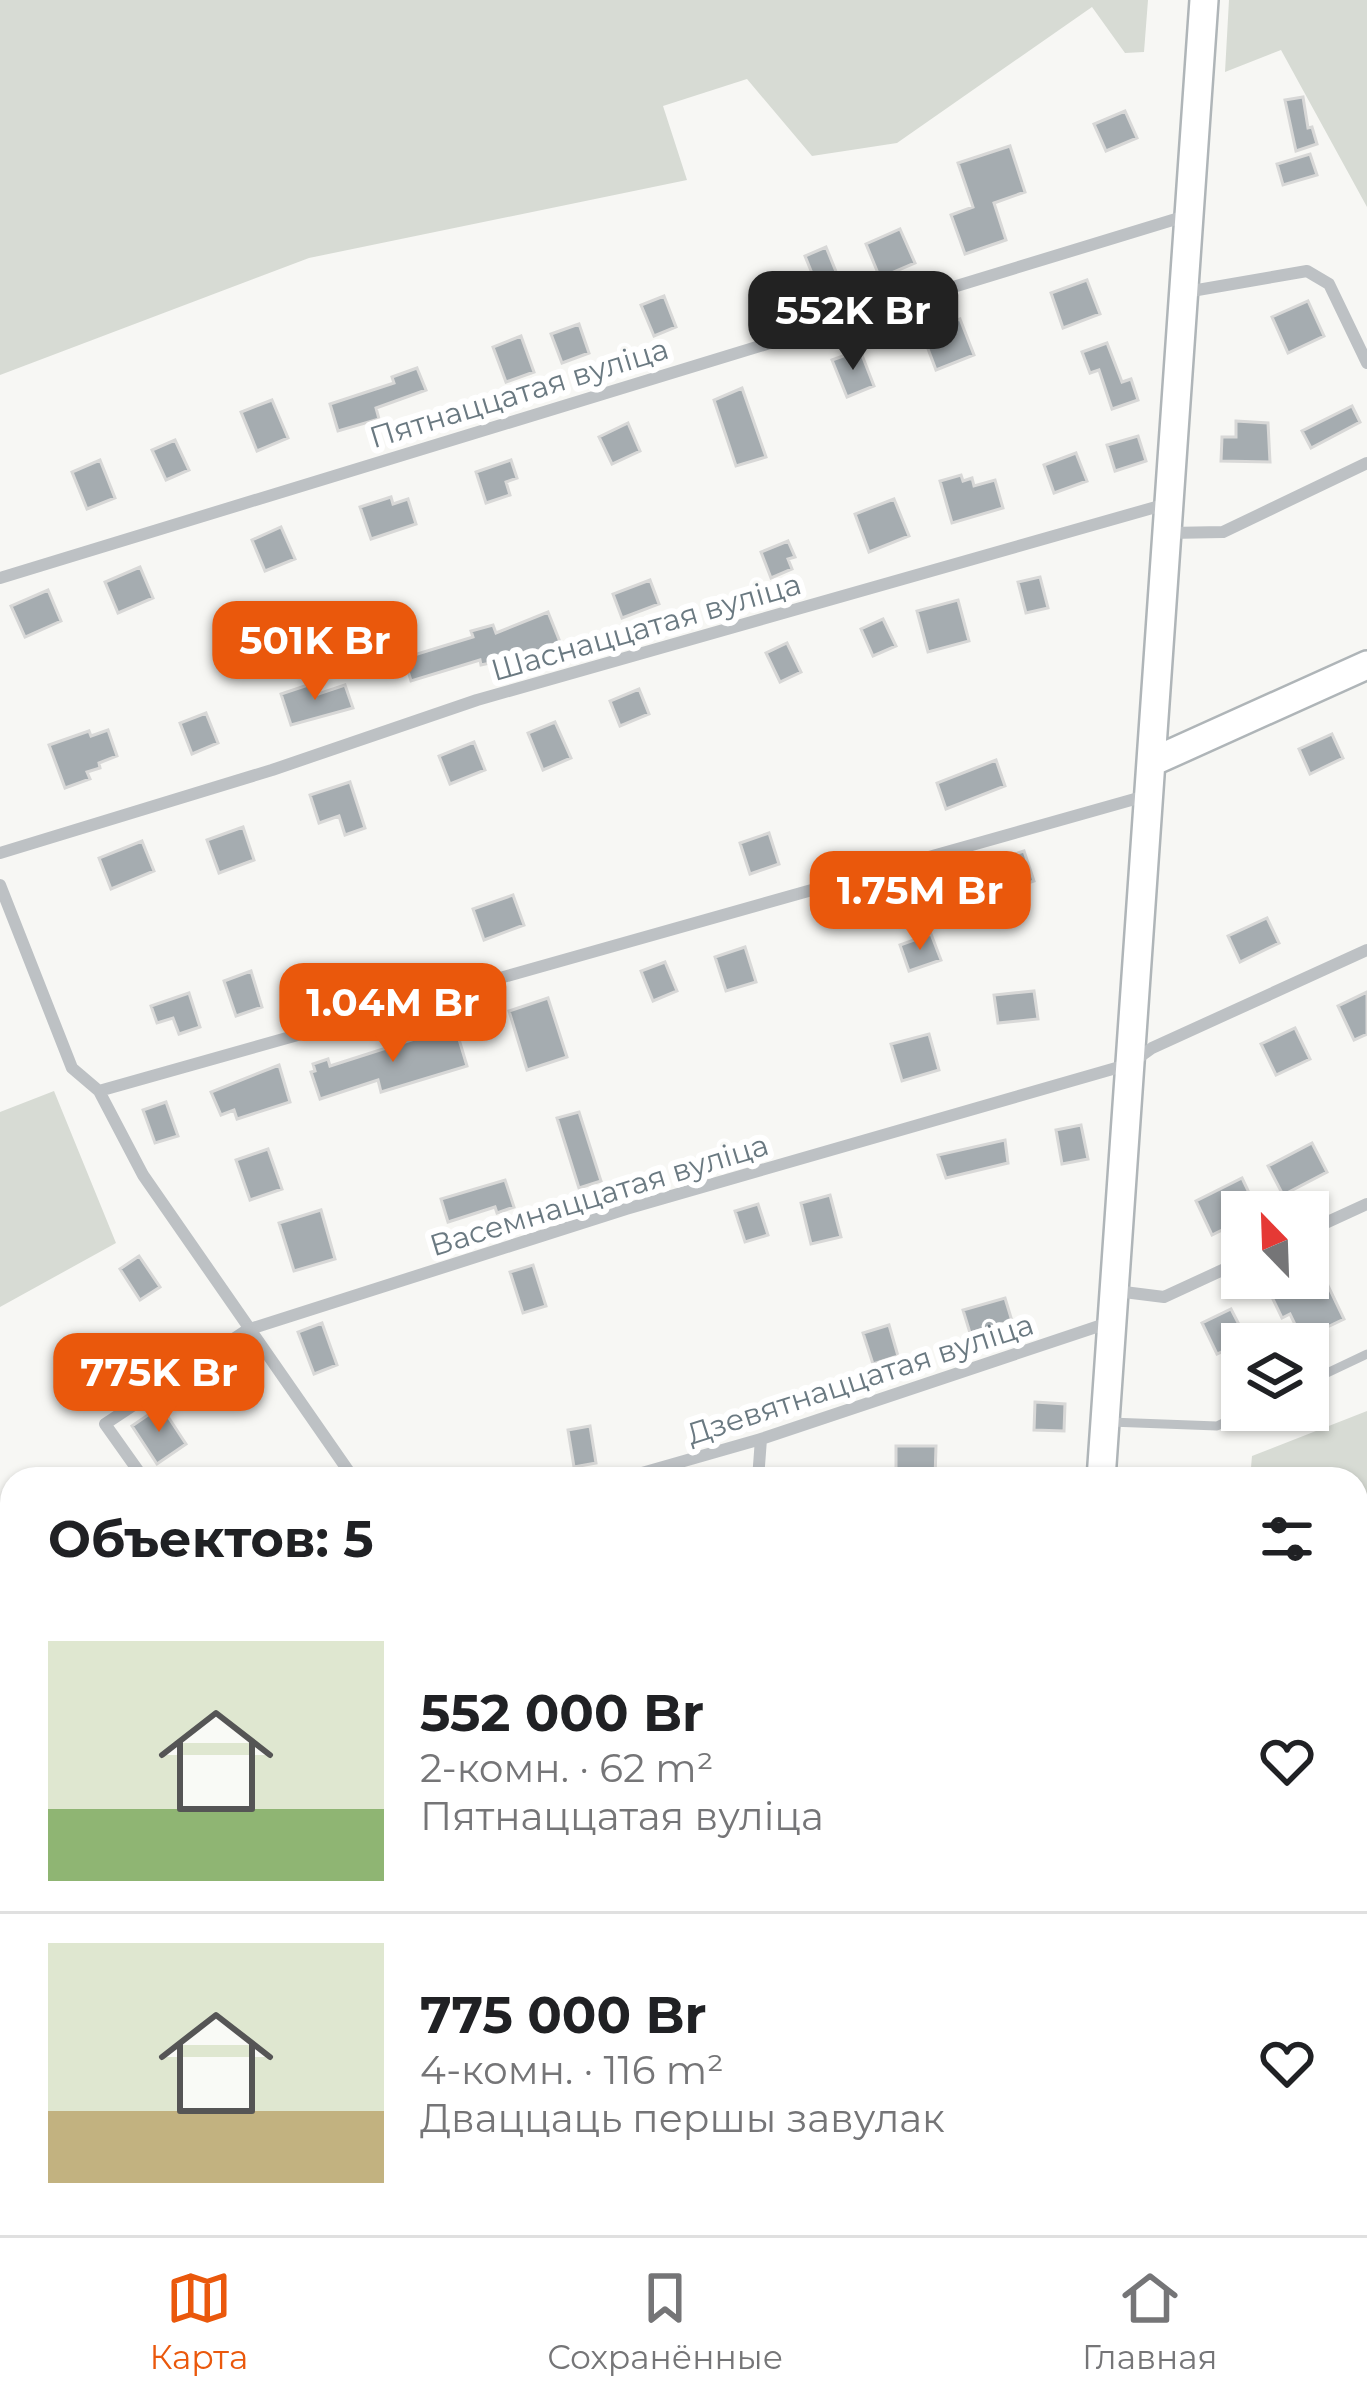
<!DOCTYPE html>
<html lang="ru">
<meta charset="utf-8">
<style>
:root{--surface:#fff;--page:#f2f2f2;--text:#202124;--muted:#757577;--line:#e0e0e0;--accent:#ea580c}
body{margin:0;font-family:Montserrat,sans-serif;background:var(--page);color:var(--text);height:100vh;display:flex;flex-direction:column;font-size:45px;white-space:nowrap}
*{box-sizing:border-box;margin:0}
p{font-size:39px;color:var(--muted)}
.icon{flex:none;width:66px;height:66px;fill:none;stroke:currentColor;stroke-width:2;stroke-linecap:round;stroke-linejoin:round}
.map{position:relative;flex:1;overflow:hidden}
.side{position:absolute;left:0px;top:1467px;width:1368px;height:768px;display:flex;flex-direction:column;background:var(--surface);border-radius:36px 36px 0 0;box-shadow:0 3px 9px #0004}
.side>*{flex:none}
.needle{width:78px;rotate:337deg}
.tools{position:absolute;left:1221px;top:1191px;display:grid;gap:24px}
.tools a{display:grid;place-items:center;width:108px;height:108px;border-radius:0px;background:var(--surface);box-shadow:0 3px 9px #0004;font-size:60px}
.price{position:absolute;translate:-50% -102px;padding:0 27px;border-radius:24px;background:var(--accent);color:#fff;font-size:39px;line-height:78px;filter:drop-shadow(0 3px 6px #0008)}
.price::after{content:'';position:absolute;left:50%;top:72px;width:36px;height:27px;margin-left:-18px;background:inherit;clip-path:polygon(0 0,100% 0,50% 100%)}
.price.active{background:#222;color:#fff}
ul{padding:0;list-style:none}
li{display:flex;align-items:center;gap:36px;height:300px;padding:0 48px}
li+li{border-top:3px solid var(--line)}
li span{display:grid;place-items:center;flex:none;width:336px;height:240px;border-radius:0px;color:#555}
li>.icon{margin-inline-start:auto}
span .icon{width:144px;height:144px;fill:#fffc;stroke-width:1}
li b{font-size:51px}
h2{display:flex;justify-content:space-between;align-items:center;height:144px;padding:0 48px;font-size:51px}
.menu{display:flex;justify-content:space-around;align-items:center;height:168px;border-top:3px solid var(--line);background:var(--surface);font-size:33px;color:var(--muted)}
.menu a{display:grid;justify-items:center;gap:6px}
.menu .active{color:var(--accent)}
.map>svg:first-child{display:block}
.green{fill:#d7dbd4}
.building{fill:#a5acb0;stroke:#d8d8d7;stroke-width:3}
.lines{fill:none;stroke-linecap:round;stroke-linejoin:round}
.secondary-casing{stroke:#afb5b8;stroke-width:32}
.lane{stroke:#bdc1c4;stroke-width:9}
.street{stroke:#bdc1c4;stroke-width:12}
.secondary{stroke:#fff;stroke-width:27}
.labels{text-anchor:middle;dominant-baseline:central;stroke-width:12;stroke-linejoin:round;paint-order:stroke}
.street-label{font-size:30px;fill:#6a7981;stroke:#fff}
</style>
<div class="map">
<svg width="1367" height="2235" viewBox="0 0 1367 2235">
<rect width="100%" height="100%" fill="#f7f7f4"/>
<path class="green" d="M 0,0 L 1148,0 L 1144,52 L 1125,53 L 1092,7 L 897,143 L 812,156 L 747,79 L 663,106 L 687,180 L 309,258 L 0,375 Z
M 1229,0 L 1367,0 L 1367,207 L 1281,50 L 1225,72 Z
M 54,1091 L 116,1243 L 0,1307 L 0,1112 Z
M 1367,1411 L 1367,2235 L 1085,2235 L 1086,2223 L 1356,2223 L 1356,1479 L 1250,1479 L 1252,1456 Z
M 0,1583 L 12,1600 L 12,2223 L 138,2223 L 135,2235 L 0,2235 Z"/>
<path class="building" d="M 1303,97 L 1308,128 L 1312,127 L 1317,144 L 1296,151 L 1285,100 Z
M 1125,111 L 1137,138 L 1106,151 L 1094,124 Z
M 1010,146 L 1025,192 L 994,203 L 1006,240 L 965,254 L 951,215 L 973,207 L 958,163 Z
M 1310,154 L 1317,175 L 1283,185 L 1277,164 Z
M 900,229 L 915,263 L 880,278 L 866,244 Z
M 826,247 L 839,279 L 818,288 L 805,256 Z
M 1087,280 L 1100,314 L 1063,328 L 1051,293 Z
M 664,296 L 676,327 L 654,336 L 641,305 Z
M 1308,301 L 1324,336 L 1288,353 L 1272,317 Z
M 960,319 L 974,355 L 936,370 L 922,333 Z
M 579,324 L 589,353 L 562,363 L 551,334 Z
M 521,336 L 534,372 L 506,382 L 493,347 Z
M 1107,343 L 1122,382 L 1131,379 L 1138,400 L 1112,409 L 1099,370 L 1090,373 L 1082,352 Z
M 860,350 L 874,386 L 847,397 L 832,360 Z
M 417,368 L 426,390 L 376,408 L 379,419 L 338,431 L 330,404 L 394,383 L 392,377 Z
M 742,388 L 766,457 L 736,466 L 714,400 Z
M 272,400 L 288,438 L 257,451 L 241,412 Z
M 1352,406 L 1360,422 L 1311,448 L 1302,431 Z
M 1236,421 L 1268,423 L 1270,462 L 1221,461 L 1222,437 L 1236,437 Z
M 628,423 L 640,451 L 612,464 L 599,437 Z
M 1138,436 L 1146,461 L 1115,471 L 1107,445 Z
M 175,440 L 189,470 L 166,480 L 152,450 Z
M 1076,453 L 1087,481 L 1054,493 L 1044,465 Z
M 100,460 L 115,498 L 87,509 L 72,472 Z
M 511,460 L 517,478 L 506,482 L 510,495 L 486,503 L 476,472 Z
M 961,475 L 963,481 L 972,478 L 974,486 L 995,480 L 1003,508 L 952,523 L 940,481 Z
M 391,497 L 393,504 L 408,499 L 416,524 L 371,539 L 360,507 Z
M 894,499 L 909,536 L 869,552 L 855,514 Z
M 281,527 L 295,559 L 265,571 L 252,540 Z
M 788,541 L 795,557 L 788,559 L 792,569 L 771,578 L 761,552 Z
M 140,567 L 153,598 L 118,613 L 105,582 Z
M 1040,577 L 1048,608 L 1026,613 L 1018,582 Z
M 650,580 L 659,604 L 622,618 L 613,594 Z
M 48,590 L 61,621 L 25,637 L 11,606 Z
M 958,600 L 969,641 L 928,652 L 917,611 Z
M 548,612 L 560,642 L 528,655 L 481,665 L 480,660 L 411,681 L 404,658 L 473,637 L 471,631 L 493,625 L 496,633 Z
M 883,619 L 896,646 L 873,656 L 861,629 Z
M 787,643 L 801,672 L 780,682 L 766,653 Z
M 314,683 L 318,694 L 345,685 L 353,708 L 291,725 L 281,694 Z
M 639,689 L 649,714 L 620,726 L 610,701 Z
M 206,713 L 218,743 L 192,754 L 180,723 Z
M 555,722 L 571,758 L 543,770 L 528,733 Z
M 108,730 L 117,756 L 99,763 L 100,768 L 87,772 L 90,779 L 65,788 L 49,745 L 89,731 L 91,736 Z
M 1332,734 L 1343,758 L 1310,774 L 1299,749 Z
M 474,742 L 485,770 L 450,784 L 439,756 Z
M 996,760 L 1005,786 L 946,809 L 937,783 Z
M 350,782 L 365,828 L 345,835 L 339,816 L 319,823 L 310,795 Z
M 243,827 L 254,860 L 219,873 L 207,840 Z
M 769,833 L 779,864 L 750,874 L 740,843 Z
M 142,841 L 154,871 L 111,889 L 99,858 Z
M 1024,851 L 1034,881 L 1007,890 L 997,860 Z
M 932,875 L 947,915 L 920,925 L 906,885 Z
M 513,895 L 524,925 L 484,940 L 473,909 Z
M 1267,918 L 1279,943 L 1240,962 L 1228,936 Z
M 931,934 L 941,960 L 909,971 L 900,945 Z
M 745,947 L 756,982 L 726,991 L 715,957 Z
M 665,962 L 677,991 L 653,1001 L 641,971 Z
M 251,971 L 262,1007 L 236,1016 L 224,981 Z
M 1034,991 L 1038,1019 L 998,1023 L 994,995 Z
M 1367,992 L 1367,1034 L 1354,1040 L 1338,1006 Z
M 189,993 L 200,1027 L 179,1034 L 173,1018 L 157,1023 L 151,1006 Z
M 548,998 L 567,1057 L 527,1070 L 509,1011 Z
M 455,1026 L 467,1066 L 381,1092 L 378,1080 L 320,1099 L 311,1072 L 315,1071 L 313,1064 L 328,1059 L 330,1066 Z
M 1295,1028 L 1310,1059 L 1276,1075 L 1261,1044 Z
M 929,1034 L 939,1070 L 902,1081 L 891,1044 Z
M 279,1065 L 290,1102 L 237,1119 L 234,1110 L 221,1115 L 211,1092 Z
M 166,1102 L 178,1136 L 155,1143 L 143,1110 Z
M 579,1112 L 601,1181 L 579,1188 L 557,1118 Z
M 1081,1125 L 1088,1159 L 1062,1164 L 1056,1130 Z
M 1005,1140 L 1008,1163 L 946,1178 L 938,1155 Z
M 1312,1143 L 1327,1172 L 1283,1195 L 1268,1166 Z
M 268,1149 L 282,1189 L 250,1200 L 236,1160 Z
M 1242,1178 L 1252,1199 L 1245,1202 L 1250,1212 L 1242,1212 L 1242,1220 L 1212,1235 L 1196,1201 Z
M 505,1180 L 514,1207 L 497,1213 L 495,1207 L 448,1222 L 441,1199 Z
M 830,1195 L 841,1237 L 811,1244 L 801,1203 Z
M 758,1204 L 768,1235 L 745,1242 L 735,1211 Z
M 321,1210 L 335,1259 L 294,1271 L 279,1223 Z
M 139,1256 L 160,1287 L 140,1300 L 120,1269 Z
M 533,1265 L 546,1306 L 523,1313 L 510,1272 Z
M 1320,1269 L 1344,1319 L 1302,1339 L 1290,1314 L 1282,1318 L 1270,1293 L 1308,1278 Z
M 1005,1298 L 1012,1321 L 970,1333 L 963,1310 Z
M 1231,1309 L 1247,1340 L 1217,1354 L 1202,1323 Z
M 322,1323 L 337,1365 L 314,1374 L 298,1332 Z
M 889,1325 L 898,1356 L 873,1364 L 863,1333 Z
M 1035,1402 L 1065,1404 L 1064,1431 L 1034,1430 Z
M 161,1406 L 186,1444 L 157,1464 L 132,1426 Z
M 590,1426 L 596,1463 L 574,1467 L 568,1430 Z
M 896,1446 L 936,1446 L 935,1479 L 896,1479 Z"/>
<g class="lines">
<defs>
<path id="secondary" d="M 1154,761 L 1367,665
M 1101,1479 L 1204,0
M 1052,2235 L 1053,2223"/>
</defs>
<use href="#secondary" class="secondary-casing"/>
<path class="lane" d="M 1308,1382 L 1367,1354
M 1110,1422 L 1217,1426 L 1250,1410"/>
<path class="street" d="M 1186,292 L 1307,271 L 1329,284 L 1367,363
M 1169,533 L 1223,532 L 1367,463
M 0,578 L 1189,215
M 0,853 L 272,770 L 477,700 L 1170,503
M 0,885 L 72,1068 L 99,1091 L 143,1175 L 354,1479
M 99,1091 L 1149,795
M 1308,1231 L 1367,1204
M 1116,1291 L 1164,1297 L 1242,1261
M 144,1479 L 105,1424 L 247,1330 L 626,1209 L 1130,1064 L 1152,1048 L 1367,950
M 621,1479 L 761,1439 L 1111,1322
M 758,1479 L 761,1439
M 364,2235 L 365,2223
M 698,2235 L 698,2223"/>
<use href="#secondary" class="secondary"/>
</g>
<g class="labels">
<g class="street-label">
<text transform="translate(519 393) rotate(-17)">Пятнаццатая вуліца</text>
<text transform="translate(646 627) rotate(-16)">Шаснаццатая вуліца</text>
<text transform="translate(599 1195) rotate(-17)">Васемнаццатая вуліца</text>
<text transform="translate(860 1379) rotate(-18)">Дзевятнаццатая вуліца</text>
</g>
</g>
</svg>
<div class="tools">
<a><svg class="needle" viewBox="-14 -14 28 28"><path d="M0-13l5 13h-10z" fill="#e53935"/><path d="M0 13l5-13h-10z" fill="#757577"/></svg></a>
<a><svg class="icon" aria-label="layers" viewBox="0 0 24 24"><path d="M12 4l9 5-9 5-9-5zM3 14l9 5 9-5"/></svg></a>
</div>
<b class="price active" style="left:853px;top:373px">552K Br</b>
<b class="price" style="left:315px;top:703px">501K Br</b>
<b class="price" style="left:920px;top:953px">1.75M Br</b>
<b class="price" style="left:393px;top:1065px">1.04M Br</b>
<b class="price" style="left:159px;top:1435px">775K Br</b>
<section class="side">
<h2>Объектов: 5<svg class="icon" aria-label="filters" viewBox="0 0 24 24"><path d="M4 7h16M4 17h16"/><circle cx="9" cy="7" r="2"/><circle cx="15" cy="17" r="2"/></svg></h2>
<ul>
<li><span style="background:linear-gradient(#dfe7d0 70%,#8fb573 0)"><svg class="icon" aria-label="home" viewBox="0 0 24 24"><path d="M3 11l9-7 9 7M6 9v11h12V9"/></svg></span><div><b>552 000 Br</b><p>2-комн. · 62 m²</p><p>Пятнаццатая вуліца</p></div><svg class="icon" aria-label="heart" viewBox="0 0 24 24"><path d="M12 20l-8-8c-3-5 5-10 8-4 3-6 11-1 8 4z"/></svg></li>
<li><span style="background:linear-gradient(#dfe7d0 70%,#c2b280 0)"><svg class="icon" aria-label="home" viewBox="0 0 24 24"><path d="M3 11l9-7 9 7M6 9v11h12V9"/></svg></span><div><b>775 000 Br</b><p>4-комн. · 116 m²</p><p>Дваццаць першы завулак</p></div><svg class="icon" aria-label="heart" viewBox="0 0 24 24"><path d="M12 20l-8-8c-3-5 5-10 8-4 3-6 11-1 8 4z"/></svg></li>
</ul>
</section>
</div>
<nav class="menu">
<a class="active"><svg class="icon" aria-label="map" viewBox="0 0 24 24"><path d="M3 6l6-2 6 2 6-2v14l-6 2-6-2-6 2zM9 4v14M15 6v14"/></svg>Карта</a>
<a><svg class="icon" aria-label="saved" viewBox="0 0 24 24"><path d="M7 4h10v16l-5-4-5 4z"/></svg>Сохранённые</a>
<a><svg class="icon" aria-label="home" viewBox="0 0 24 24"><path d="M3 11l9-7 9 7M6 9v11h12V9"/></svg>Главная</a>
</nav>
